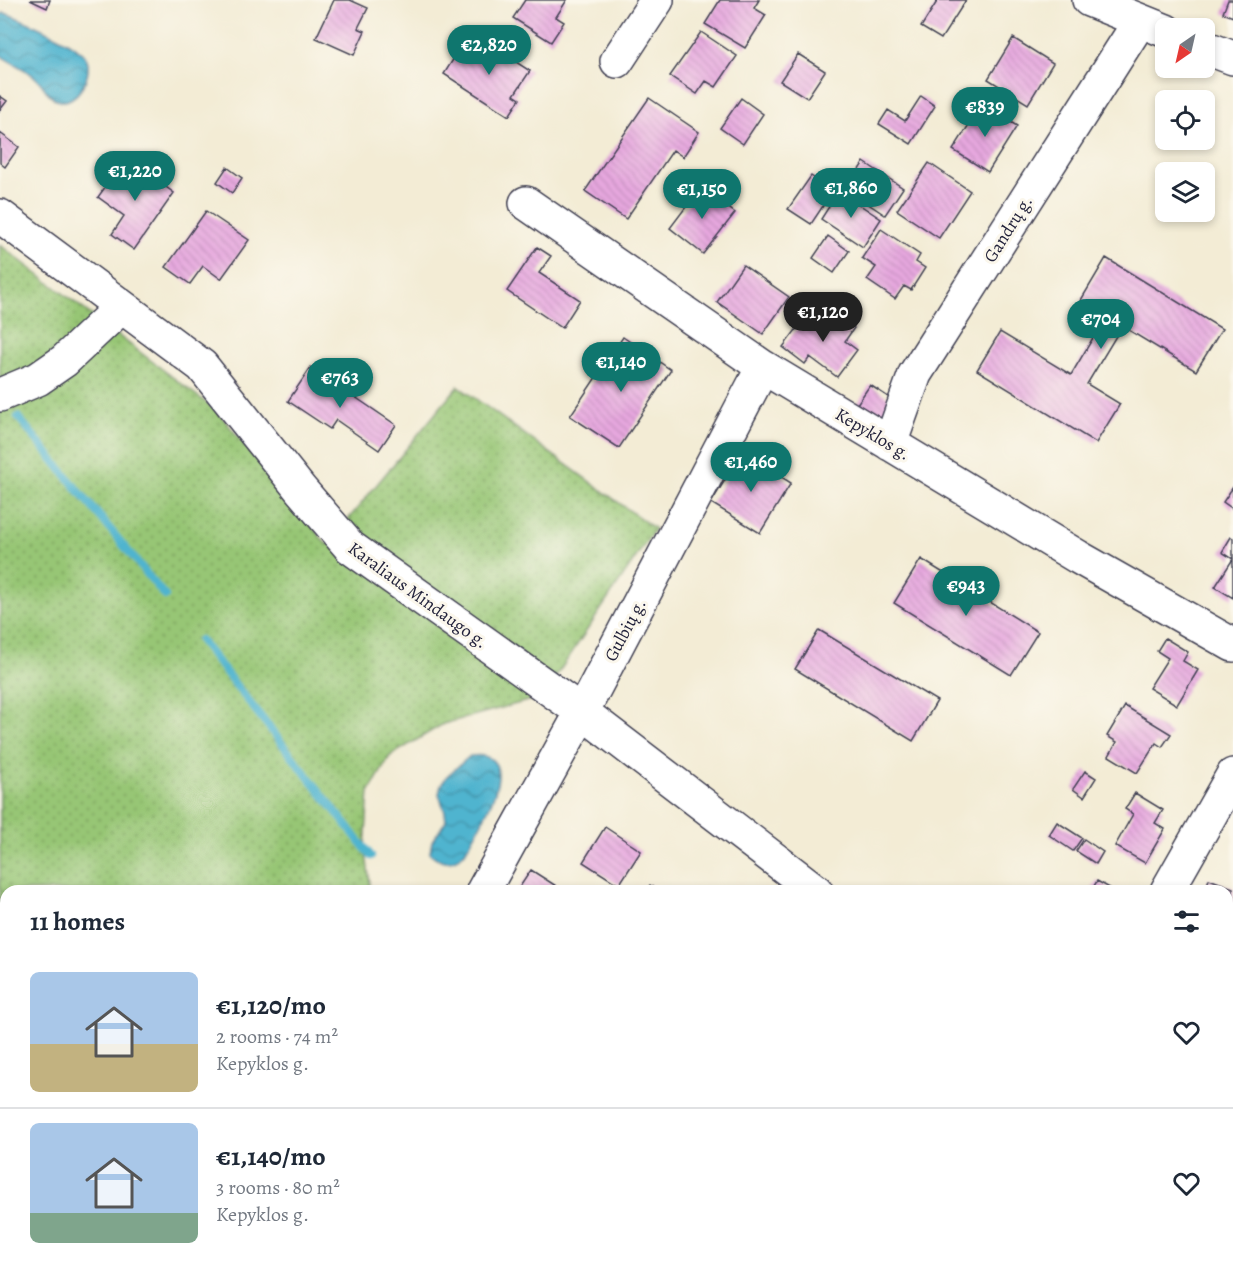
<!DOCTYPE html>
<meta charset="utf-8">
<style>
:root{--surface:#fff;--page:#f2f2f3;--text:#1f2937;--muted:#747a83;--line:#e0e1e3;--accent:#0f766e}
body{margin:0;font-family:Alegreya,serif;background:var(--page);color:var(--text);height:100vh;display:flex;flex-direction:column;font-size:22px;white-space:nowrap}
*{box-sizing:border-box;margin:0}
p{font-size:20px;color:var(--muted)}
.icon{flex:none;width:33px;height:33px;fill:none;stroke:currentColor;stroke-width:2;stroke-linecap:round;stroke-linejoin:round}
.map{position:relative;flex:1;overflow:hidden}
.side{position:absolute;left:0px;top:885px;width:1233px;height:386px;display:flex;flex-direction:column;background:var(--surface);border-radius:18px 18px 0 0;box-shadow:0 3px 9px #0003}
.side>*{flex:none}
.needle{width:39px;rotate:214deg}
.controls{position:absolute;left:1155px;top:18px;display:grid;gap:12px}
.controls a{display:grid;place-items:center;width:60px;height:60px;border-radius:9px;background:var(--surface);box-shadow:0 3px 9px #0003;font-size:30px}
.price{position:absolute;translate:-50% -51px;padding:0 14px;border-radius:21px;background:var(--accent);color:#fff;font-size:20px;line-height:39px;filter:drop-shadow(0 2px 3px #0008)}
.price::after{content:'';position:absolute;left:50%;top:36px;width:18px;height:14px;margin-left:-9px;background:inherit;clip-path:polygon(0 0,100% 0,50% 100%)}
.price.active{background:#222;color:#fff}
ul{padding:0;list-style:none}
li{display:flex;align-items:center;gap:18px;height:150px;padding:0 30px}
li+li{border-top:2px solid var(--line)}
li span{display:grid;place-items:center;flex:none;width:168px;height:120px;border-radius:9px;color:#555}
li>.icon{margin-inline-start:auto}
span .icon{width:72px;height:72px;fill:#fffc;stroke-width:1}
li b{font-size:26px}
h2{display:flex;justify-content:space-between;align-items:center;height:72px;padding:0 30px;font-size:26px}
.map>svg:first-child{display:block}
.grass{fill:url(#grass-dots);stroke:#5c7458;stroke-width:1.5}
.water{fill:url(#water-waves);stroke:#396b85;stroke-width:1.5}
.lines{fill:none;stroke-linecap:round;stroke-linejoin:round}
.stream{stroke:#50b4cf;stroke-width:8}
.building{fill:url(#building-back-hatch)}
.minor-casing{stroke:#414052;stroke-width:36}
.minor{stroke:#fff;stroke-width:33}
.labels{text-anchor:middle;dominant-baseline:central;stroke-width:6;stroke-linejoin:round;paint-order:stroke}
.street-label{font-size:18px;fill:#22223b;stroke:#fbf7ec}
</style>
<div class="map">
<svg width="1233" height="1270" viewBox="0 0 1233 1270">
<defs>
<pattern id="grass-dots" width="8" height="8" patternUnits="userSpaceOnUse" patternTransform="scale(1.5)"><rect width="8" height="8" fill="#97c674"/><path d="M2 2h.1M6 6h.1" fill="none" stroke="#7ba060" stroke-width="1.8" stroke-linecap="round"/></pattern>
<pattern id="water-waves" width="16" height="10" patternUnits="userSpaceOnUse" patternTransform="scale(1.5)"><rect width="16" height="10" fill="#50b4cf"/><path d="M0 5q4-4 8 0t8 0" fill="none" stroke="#4292a9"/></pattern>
<pattern id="building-back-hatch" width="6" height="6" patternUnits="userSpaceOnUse" patternTransform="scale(1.5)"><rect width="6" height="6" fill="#e6a7de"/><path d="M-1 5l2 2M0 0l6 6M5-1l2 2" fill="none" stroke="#c58fbf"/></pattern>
</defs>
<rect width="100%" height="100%" fill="#fbf7ec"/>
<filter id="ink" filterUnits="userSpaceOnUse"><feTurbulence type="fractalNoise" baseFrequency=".0167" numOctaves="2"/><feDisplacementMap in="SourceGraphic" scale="12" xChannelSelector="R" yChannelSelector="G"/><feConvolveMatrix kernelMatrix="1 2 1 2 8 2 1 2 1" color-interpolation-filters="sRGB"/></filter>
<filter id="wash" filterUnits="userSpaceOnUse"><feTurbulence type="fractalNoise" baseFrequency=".008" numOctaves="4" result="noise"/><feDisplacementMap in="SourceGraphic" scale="24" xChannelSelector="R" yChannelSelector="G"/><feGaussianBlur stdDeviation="1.35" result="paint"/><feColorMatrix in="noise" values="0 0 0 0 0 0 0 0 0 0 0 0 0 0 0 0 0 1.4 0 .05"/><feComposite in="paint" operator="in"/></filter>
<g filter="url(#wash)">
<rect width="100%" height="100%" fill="#f3ecd5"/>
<path class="grass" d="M 0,245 L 217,411 L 327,545 L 458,386 L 655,529 L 542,697 L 443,724 L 390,756 L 369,792 L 365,847 L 371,891 L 6,891 L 6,1264 L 219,1265 L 216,1270 L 0,1270 Z"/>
<path class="water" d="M 4,13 C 20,18 76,43 85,56 C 96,72 76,108 57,100 C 48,97 45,87 38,80 C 29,70 12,64 0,55 L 0,15 Z
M 470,756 C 474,756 480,755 484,756 C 521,765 474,835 465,852 C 454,864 441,864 430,853 L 432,841 L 446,821 L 445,812 L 439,794 L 441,785 L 448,775 Z"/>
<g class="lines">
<path class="stream" d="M 18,417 L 165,596
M 200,640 L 371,856"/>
</g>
<g id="blocks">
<path class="building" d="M 30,0 L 50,0 L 47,8 Z
M 334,0 L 350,0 L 368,8 L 358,28 L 365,31 L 354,55 L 316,38 Z
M 525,0 L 567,0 L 556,17 L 564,22 L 551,42 L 513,18 Z
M 720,0 L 759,0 L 754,8 L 766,15 L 745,48 L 705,24 Z
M 938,0 L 966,0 L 941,39 L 921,27 Z
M 1228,0 L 1233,0 L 1233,17 L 1223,13 Z
M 701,32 L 737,56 L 716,87 L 706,81 L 697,94 L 670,76 Z
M 1013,38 L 1053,63 L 1028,104 L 988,79 Z
M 464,42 L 485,55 L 491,46 L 530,71 L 514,95 L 520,99 L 509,116 L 444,74 Z
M 798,54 L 825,71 L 807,98 L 780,81 Z
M 0,96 L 7,101 L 0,110 Z
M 921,96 L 935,106 L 911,144 L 879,124 L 888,110 L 905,121 Z
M 649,98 L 699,132 L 683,157 L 673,150 L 626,219 L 585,191 Z
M 741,98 L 763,114 L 743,144 L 720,128 Z
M 982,104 L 1017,126 L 988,172 L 953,150 Z
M 0,133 L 19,147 L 5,167 L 0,163 Z
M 126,158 L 174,193 L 134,250 L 112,234 L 124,216 L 98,197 Z
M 864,162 L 903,188 L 885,215 L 846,189 Z
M 929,163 L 970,191 L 939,238 L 897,210 Z
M 227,167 L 242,178 L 232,193 L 217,182 Z
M 811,176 L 833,191 L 811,224 L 788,209 Z
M 701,187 L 735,213 L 703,254 L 670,228 Z
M 839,191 L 881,219 L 863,247 L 821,219 Z
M 206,211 L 249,240 L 221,279 L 203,266 L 190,284 L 166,267 Z
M 881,229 L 920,255 L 916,262 L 925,268 L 911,290 L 904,286 L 895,299 L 867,280 L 876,267 L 862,258 Z
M 828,236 L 849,251 L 834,273 L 813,258 Z
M 537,247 L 551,256 L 539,273 L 580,300 L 562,328 L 507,291 Z
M 1106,258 L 1222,329 L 1196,371 L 1122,326 L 1087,384 L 1120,404 L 1096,443 L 977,370 L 1000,332 L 1071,375 L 1106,316 L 1081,300 Z
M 743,265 L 789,297 L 763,334 L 717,302 Z
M 833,313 L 854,328 L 845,341 L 857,350 L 837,377 L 810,357 L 805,364 L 783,347 L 808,314 L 824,326 Z
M 623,337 L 671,370 L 619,448 L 570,416 Z
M 311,367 L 396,425 L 379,450 L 336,420 L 330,429 L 288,401 Z
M 870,385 L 899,404 L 887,423 L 857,404 Z
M 742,452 L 791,483 L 760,533 L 711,503 Z
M 1233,487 L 1233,509 L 1223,502 Z
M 1231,537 L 1233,538 L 1233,598 L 1215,587 L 1233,559 L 1222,552 Z
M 921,559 L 1038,632 L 1011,675 L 894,603 Z
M 819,630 L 937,701 L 913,741 L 795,669 Z
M 1165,638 L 1188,652 L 1183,661 L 1198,670 L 1177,705 L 1149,688 L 1168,658 L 1157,651 Z
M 1125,706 L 1171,734 L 1162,747 L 1156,743 L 1137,773 L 1109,756 L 1117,742 L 1107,736 Z
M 1085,771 L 1096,778 L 1084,797 L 1073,789 Z
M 1135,793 L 1163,810 L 1155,823 L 1165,829 L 1145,863 L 1115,846 L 1133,814 L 1125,809 Z
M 1057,822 L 1082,838 L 1073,851 L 1049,835 Z
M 605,827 L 641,851 L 619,885 L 583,862 Z
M 1084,839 L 1103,852 L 1096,864 L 1076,851 Z
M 531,870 L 564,891 L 517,891 Z
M 1209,879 L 1233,888 L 1233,926 L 1227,924 L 1227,891 L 1205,891 Z
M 1097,881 L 1115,891 L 1091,891 Z
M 650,885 L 659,891 L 646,891 Z
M 1227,950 L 1233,952 L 1233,984 L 1227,982 Z
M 319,1264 L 355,1264 L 351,1270 L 327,1270 Z
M 525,1264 L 567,1264 L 571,1267 L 569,1270 L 521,1270 Z
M 644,1264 L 713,1264 L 710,1270 L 652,1270 Z
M 719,1264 L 744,1264 L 740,1270 L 717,1270 Z
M 791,1264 L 812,1264 L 821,1270 L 788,1270 Z
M 872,1264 L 912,1264 L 908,1270 L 869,1270 Z"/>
</g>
</g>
<g filter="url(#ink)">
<use href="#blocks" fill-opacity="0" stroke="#414052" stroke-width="1.5"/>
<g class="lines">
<defs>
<path id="minor" d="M 1089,0 L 1166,31
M 1204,47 L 1233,58
M 617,61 L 657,0
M 526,203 L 763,367 L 1078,557 L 1233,645
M 0,216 L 202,366 L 301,490 L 350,547 L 582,712 L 816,891
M 0,395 L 38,379 L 64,361 L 121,307
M 890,444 L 915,374 L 1140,21
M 483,891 L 582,712 L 763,367
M 1167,891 L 1233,775
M 1227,1195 L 1233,1199
M 259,1270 L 262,1264
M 606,1270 L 609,1264
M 949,1270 L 952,1264"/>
</defs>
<use href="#minor" class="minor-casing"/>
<use href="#minor" class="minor"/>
</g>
</g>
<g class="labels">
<g class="street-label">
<text transform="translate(1008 229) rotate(-58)">Gandrų g.</text>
<text transform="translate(873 434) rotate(31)">Kepyklos g.</text>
<text transform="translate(418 595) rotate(36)">Karaliaus Mindaugo g.</text>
<text transform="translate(625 630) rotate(-62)">Gulbių g.</text>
</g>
</g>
</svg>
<div class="controls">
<a><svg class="needle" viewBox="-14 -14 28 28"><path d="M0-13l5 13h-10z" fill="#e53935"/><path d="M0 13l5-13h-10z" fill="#747a83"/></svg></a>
<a><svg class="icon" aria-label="locate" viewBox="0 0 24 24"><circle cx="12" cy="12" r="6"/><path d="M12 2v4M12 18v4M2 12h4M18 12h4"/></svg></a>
<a><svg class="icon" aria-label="layers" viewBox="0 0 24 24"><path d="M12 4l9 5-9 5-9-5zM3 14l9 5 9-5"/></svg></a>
</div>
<b class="price" style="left:489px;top:76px">€2,820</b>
<b class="price" style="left:985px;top:138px">€839</b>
<b class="price" style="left:135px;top:202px">€1,220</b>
<b class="price" style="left:851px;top:219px">€1,860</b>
<b class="price" style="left:702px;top:220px">€1,150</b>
<b class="price active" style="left:823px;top:343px">€1,120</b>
<b class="price" style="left:1101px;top:350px">€704</b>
<b class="price" style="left:621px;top:393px">€1,140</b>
<b class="price" style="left:340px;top:409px">€763</b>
<b class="price" style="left:751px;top:493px">€1,460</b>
<b class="price" style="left:966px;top:617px">€943</b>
<section class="side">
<h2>11 homes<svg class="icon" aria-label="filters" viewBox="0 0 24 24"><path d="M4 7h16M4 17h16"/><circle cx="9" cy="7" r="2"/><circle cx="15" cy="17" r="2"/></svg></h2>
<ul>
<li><span style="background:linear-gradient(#a9c7e8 60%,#c2b280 0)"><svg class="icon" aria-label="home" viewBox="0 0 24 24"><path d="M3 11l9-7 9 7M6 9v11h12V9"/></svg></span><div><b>€1,120/mo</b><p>2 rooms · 74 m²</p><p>Kepyklos g.</p></div><svg class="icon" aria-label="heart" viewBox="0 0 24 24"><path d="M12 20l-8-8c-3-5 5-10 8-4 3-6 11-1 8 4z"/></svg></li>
<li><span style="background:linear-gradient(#a9c7e8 75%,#7fa58c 0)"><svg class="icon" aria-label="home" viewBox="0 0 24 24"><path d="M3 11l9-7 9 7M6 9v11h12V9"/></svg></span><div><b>€1,140/mo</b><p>3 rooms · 80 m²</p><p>Kepyklos g.</p></div><svg class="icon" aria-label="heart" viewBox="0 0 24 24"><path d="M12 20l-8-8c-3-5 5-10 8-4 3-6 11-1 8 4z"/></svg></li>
</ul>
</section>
</div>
